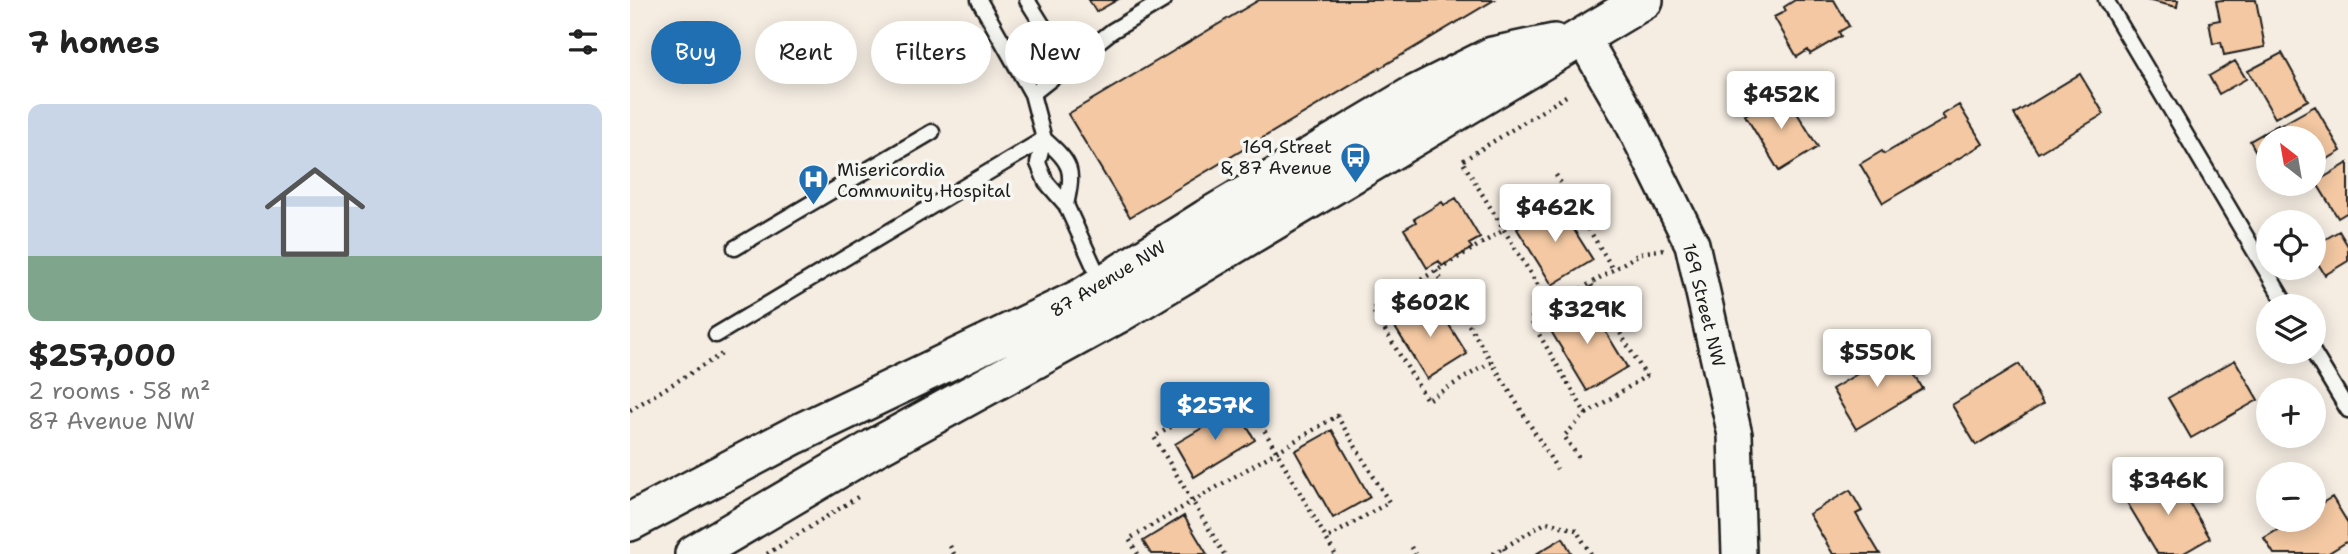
<!DOCTYPE html>
<meta charset="utf-8">
<style>
:root{--surface:#fff;--page:#f2f2f2;--text:#222;--muted:#767676;--line:#e0e0e0;--accent:#1f6fb2}
body{margin:0;font-family:"Shantell Sans",sans-serif;background:var(--page);color:var(--text);height:100vh;display:flex;flex-direction:column;font-size:26px;white-space:nowrap}
*{box-sizing:border-box;margin:0}
p{font-size:23px;color:var(--muted)}
.icon{flex:none;width:38px;height:38px;fill:none;stroke:currentColor;stroke-width:2;stroke-linecap:round;stroke-linejoin:round}
.map{position:relative;flex:1;overflow:hidden}
.side{display:flex;flex-direction:column;background:var(--surface);width:630px}
.side>*{flex:none}
.top-card{position:absolute;left:21px;top:21px;width:665px;height:63px;display:flex;gap:14px}
.needle{width:46px;rotate:329deg}
.buttons{position:absolute;left:1626px;top:126px;display:grid;gap:14px}
.buttons a{display:grid;place-items:center;width:70px;height:70px;border-radius:50%;background:var(--surface);box-shadow:0 4px 18px #0003;font-size:35px}
.price{position:absolute;translate:-50% -60px;padding:0 16px;border-radius:7px;background:#fff;color:#222;font-size:23px;line-height:46px;filter:drop-shadow(0 2px 4px #0008)}
.price::after{content:'';position:absolute;left:50%;top:42px;width:21px;height:16px;margin-left:-10px;background:inherit;clip-path:polygon(0 0,100% 0,50% 100%)}
.price.on{background:var(--accent);color:#fff}
ul{padding:0;list-style:none}
li{display:grid;align-content:center;gap:14px;height:371px;padding:0 28px}
li+li{border-top:2px solid var(--line)}
li span{display:grid;place-items:center;height:217px;border-radius:14px;color:#555}
li>.icon{margin-inline-start:auto}
span .icon{width:126px;height:126px;fill:#fffc;stroke-width:1}
li b{font-size:30px}
h2{display:flex;justify-content:space-between;align-items:center;height:84px;padding:0 28px;font-size:30px}
.chip{padding:0 24px;border-radius:32px;background:var(--surface);box-shadow:0 4px 18px #0003;font-size:24px;line-height:63px}
.chip.on{background:var(--accent);color:#fff}
main{display:flex;flex:1;min-height:0}
.map>svg:first-child{display:block}
.building{fill:#f3c8a2;stroke:#1c1c1c;stroke-width:2}
.lines{fill:none;stroke-linecap:round;stroke-linejoin:round}
.service-casing{stroke:#1c1c1c;stroke-width:19}
.tertiary-casing{stroke:#1c1c1c;stroke-width:38}
.secondary-casing{stroke:#1c1c1c;stroke-width:42}
.path{stroke:#1c1c1c;stroke-width:4.5;stroke-dasharray:2 5;stroke-linecap:butt}
.service{stroke:#f6f6f2;stroke-width:14}
.tertiary{stroke:#f6f6f2;stroke-width:33}
.secondary{stroke:#f6f6f2;stroke-width:37}
.labels{text-anchor:middle;dominant-baseline:central;stroke-width:7;stroke-linejoin:round;paint-order:stroke}
.poi-label{font-size:18px;fill:#1c1c1c;stroke:#f6f6f2;text-anchor:end}
.street-label{font-size:18px;fill:#1c1c1c;stroke:#f6f6f2}
</style>
<main>
<section class="side">
<h2>7 homes<svg class="icon" aria-label="filters" viewBox="0 0 24 24"><path d="M4 7h16M4 17h16"/><circle cx="9" cy="7" r="2"/><circle cx="15" cy="17" r="2"/></svg></h2>
<ul>
<li><span style="background:linear-gradient(#c9d6e8 70%,#7fa58c 0)"><svg class="icon" aria-label="home" viewBox="0 0 24 24"><path d="M3 11l9-7 9 7M6 9v11h12V9"/></svg></span><div><b>$257,000</b><p>2 rooms · 58 m²</p><p>87 Avenue NW</p></div></li>
</ul>
</section>
<div class="map">
<svg width="1718" height="554" viewBox="0 0 1718 554">
<rect width="100%" height="100%" fill="#f5ede2"/>
<filter id="ink" filterUnits="userSpaceOnUse"><feTurbulence type="fractalNoise" baseFrequency=".0143" numOctaves="2"/><feDisplacementMap in="SourceGraphic" scale="14" xChannelSelector="R" yChannelSelector="G"/><feConvolveMatrix kernelMatrix="1 2 1 2 8 2 1 2 1" color-interpolation-filters="sRGB"/></filter>
<g filter="url(#ink)">
<path class="building" d="M 459,0 L 487,0 L 466,12 Z
M 629,0 L 864,0 L 500,217 L 438,114 Z
M 1165,0 L 1204,0 L 1219,26 L 1209,32 L 1211,36 L 1180,54 L 1178,50 L 1167,57 L 1144,17 L 1156,11 L 1154,7 Z
M 1516,0 L 1548,0 L 1547,7 Z
M 1592,0 L 1626,0 L 1635,47 L 1594,55 L 1591,42 L 1583,44 L 1579,22 L 1590,20 L 1586,1 Z
M 1652,53 L 1678,100 L 1645,118 L 1618,71 Z
M 1605,61 L 1616,79 L 1589,94 L 1579,76 Z
M 1450,74 L 1474,114 L 1408,153 L 1384,114 Z
M 1154,92 L 1188,147 L 1149,171 L 1115,115 Z
M 1329,105 L 1353,144 L 1253,203 L 1230,164 L 1252,151 L 1254,154 L 1315,119 L 1312,115 Z
M 1685,106 L 1711,151 L 1684,167 L 1684,138 L 1659,138 L 1651,125 Z
M 1648,125 L 1655,138 L 1638,138 L 1638,165 L 1634,167 L 1620,141 Z
M 1718,163 L 1718,212 L 1708,218 L 1686,182 Z
M 826,198 L 850,238 L 839,244 L 842,248 L 812,266 L 809,261 L 797,268 L 774,229 L 786,222 L 784,219 L 812,202 L 814,205 Z
M 927,203 L 963,260 L 922,285 L 887,229 Z
M 1709,231 L 1718,246 L 1718,261 L 1695,275 L 1684,257 L 1684,246 Z
M 803,299 L 837,354 L 797,379 L 763,324 Z
M 957,301 L 997,367 L 957,391 L 918,326 Z
M 1269,349 L 1293,389 L 1226,429 L 1202,389 Z
M 1605,360 L 1628,400 L 1561,438 L 1538,398 Z
M 1389,364 L 1413,404 L 1346,445 L 1322,405 Z
M 606,408 L 625,440 L 564,477 L 545,444 Z
M 702,430 L 740,497 L 703,518 L 665,451 Z
M 1541,471 L 1580,538 L 1552,554 L 1528,554 L 1495,499 Z
M 1220,490 L 1232,511 L 1226,514 L 1250,554 L 1203,554 L 1179,514 Z
M 1702,497 L 1718,523 L 1718,541 L 1697,554 L 1644,554 L 1634,538 L 1664,520 L 1684,520 L 1684,508 Z
M 554,516 L 577,554 L 521,554 L 513,541 Z
M 933,538 L 942,554 L 906,554 Z"/>
<g class="lines">
<defs>
<path id="service" d="M 349,0 L 402,94 L 414,139 L 408,163 L 416,182 L 436,205 L 472,284
M 397,0 L 438,66
M 1476,0 L 1657,306
M 402,94 L 482,31 L 534,0
M 414,139 C 442,164 444,169 436,205
M 105,248 L 302,132
M 86,335 L 414,139
M 1683,352 L 1718,410"/>
<path id="tertiary" d="M 953,38 L 999,117 L 1062,244 L 1105,435 L 1109,554"/>
<path id="secondary" d="M 0,522 L 165,435 L 451,298 L 577,218 L 780,97 L 862,56 L 924,43
M 64,554 L 244,448 L 488,314 L 1014,0"/>
</defs>
<use href="#service" class="service-casing"/>
<use href="#tertiary" class="tertiary-casing"/>
<use href="#secondary" class="secondary-casing"/>
<path class="path" d="M 936,96 L 832,161 L 921,307 L 900,319 L 956,414 L 934,436 L 951,461
M 926,175 L 983,269
M 806,271 L 927,469
M 921,307 L 1011,253 L 1034,249
M 861,362 L 797,400 L 742,309 L 874,230
M 0,410 L 92,354
M 956,414 L 1016,376 L 960,283
M 320,546 L 324,554
M 781,547 L 785,554
M 874,548 L 877,554
M 137,554 L 231,495
M 508,554 L 499,539 L 707,416 L 759,502 L 696,539
M 594,554 L 524,437 L 609,386 L 705,554
M 863,554 L 917,522 L 946,530 L 961,554"/>
<use href="#service" class="service"/>
<use href="#tertiary" class="tertiary"/>
<use href="#secondary" class="secondary"/>
</g>
</g>
<defs>
<symbol id="bus-pin" viewBox="-11 -11 22 30"><path d="M0 17L-7.5 6A9.5 9.5 0 1 1 7.5 6Z" fill="#1f6fb2" stroke="#f6f6f2"/><path d="M-5-6H5V4H4V6H2V4H-2V6H-4V4H-5ZM-3.5-4V0h7V-4ZM-3.5 1.2v1.5H-2V1.2ZM2 1.2v1.5H3.5V1.2Z" fill="#fff"/></symbol>
<symbol id="hospital-pin" viewBox="-11 -11 22 30"><path d="M0 17L-7.5 6A9.5 9.5 0 1 1 7.5 6Z" fill="#1f6fb2" stroke="#f6f6f2"/><path d="M-5-5h3v3.5h4V-5h3V5h-3V1.5h-4V5h-3Z" fill="#fff"/></symbol>
</defs>
<g fill-rule="evenodd">
<use href="#bus-pin" x="708" y="140" width="35" height="47"/>
<use href="#hospital-pin" x="166" y="162" width="35" height="47"/>
</g>
<g class="labels">
<g class="poi-label">
<text x="702" y="147">169 Street<tspan x="702" dy="21">&amp; 87 Avenue</tspan></text>
<text x="207" y="170" text-anchor="start">Misericordia<tspan x="207" dy="21">Community Hospital</tspan></text>
</g>
<g class="street-label">
<text transform="translate(478 279) rotate(-31)">87 Avenue NW</text>
<text transform="translate(1074 305) rotate(76)">169 Street NW</text>
</g>
</g>
</svg>
<div class="buttons">
<a><svg class="needle" viewBox="-14 -14 28 28"><path d="M0-13l5 13h-10z" fill="#e53935"/><path d="M0 13l5-13h-10z" fill="#767676"/></svg></a>
<a><svg class="icon" aria-label="locate" viewBox="0 0 24 24"><circle cx="12" cy="12" r="6"/><path d="M12 2v4M12 18v4M2 12h4M18 12h4"/></svg></a>
<a><svg class="icon" aria-label="layers" viewBox="0 0 24 24"><path d="M12 4l9 5-9 5-9-5zM3 14l9 5 9-5"/></svg></a>
<a>+</a>
<a>−</a>
</div>
<b class="price" style="left:1151px;top:131px">$452K</b>
<b class="price" style="left:925px;top:244px">$462K</b>
<b class="price" style="left:800px;top:339px">$602K</b>
<b class="price" style="left:957px;top:346px">$329K</b>
<b class="price" style="left:1247px;top:389px">$550K</b>
<b class="price on" style="left:585px;top:442px">$257K</b>
<b class="price" style="left:1538px;top:517px">$346K</b>
<div class="top-card">
<a class="chip on">Buy</a>
<a class="chip">Rent</a>
<a class="chip">Filters</a>
<a class="chip">New</a>
</div>
</div>
</main>
